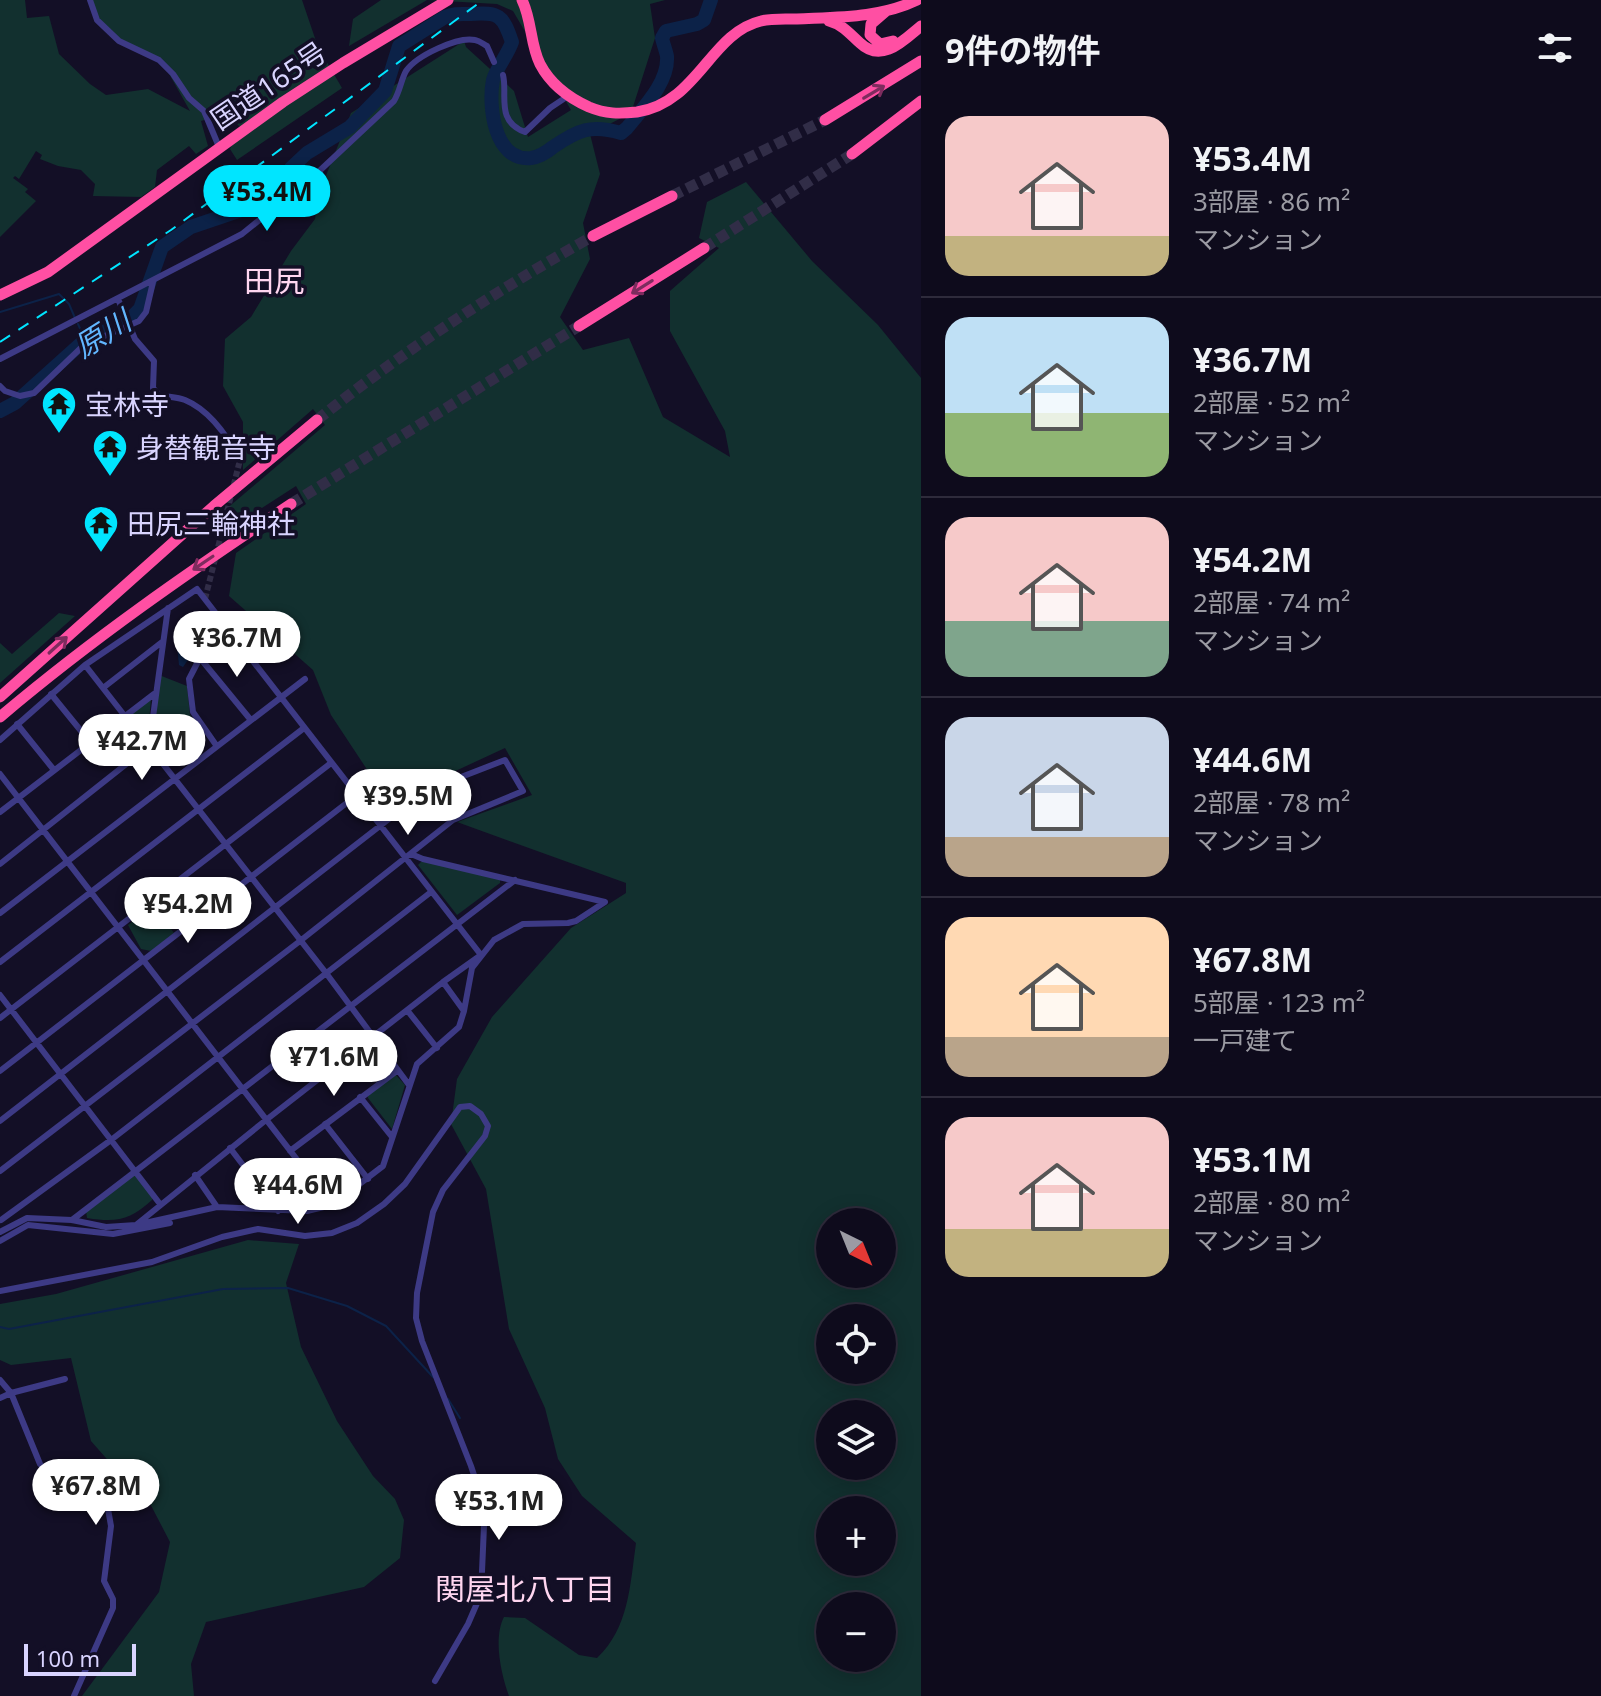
<!DOCTYPE html>
<html lang="ja">
<meta charset="utf-8">
<style>
:root{--surface:#0e0b1c;--page:#1c1929;--text:#f1f3f6;--muted:#9b9ba3;--line:#2e2b3b;--accent:#00e5ff}
body{margin:0;font-family:"Noto Sans","Noto Sans JP",sans-serif;background:var(--page);color:var(--text);height:100vh;display:flex;flex-direction:column;font-size:30px;white-space:nowrap}
*{box-sizing:border-box;margin:0}
p{font-size:26px;color:var(--muted)}
.icon{flex:none;width:44px;height:44px;fill:none;stroke:currentColor;stroke-width:2;stroke-linecap:round;stroke-linejoin:round}
.map{position:relative;flex:1;overflow:hidden}
.sheet{display:flex;flex-direction:column;background:var(--surface);width:680px}
.sheet>*{flex:none}
.needle{width:52px;rotate:137deg}
.controls{position:absolute;left:816px;top:1208px;display:grid;gap:16px}
.controls a{display:grid;place-items:center;width:80px;height:80px;border-radius:50%;background:var(--surface);box-shadow:0 4px 20px #0003,0 0 0 2px var(--line);font-size:40px}
.scale{position:absolute;left:24px;bottom:20px;width:112px;box-sizing:border-box;padding-left:8px;border:4px solid #d9d4ff;border-top:0;font-size:22px;line-height:28px;white-space:nowrap;color:#d9d4ff;-webkit-text-stroke:6px #130f26;paint-order:stroke}
.price{position:absolute;translate:-50% -68px;padding:0 18px;border-radius:28px;background:#fff;color:#222;font-size:26px;line-height:52px;filter:drop-shadow(0 2px 4px #0008)}
.price::after{content:'';position:absolute;left:50%;top:48px;width:24px;height:18px;margin-left:-12px;background:inherit;clip-path:polygon(0 0,100% 0,50% 100%)}
.price.on{background:var(--accent);color:#111}
ul{padding:0;list-style:none}
li{display:flex;align-items:center;gap:24px;height:200px;padding:0 24px}
li+li{border-top:2px solid var(--line)}
li span{display:grid;place-items:center;flex:none;width:224px;height:160px;border-radius:24px;color:#555}
li>.icon{margin-inline-start:auto}
span .icon{width:96px;height:96px;fill:#fffc;stroke-width:1}
li b{font-size:34px}
h2{display:flex;justify-content:space-between;align-items:center;height:96px;padding:0 24px;font-size:34px}
main{display:flex;flex:1;min-height:0}
.map>svg:first-child{display:block}
.green{fill:#12302f;fill-rule:evenodd}
.water{fill:#0c2248}
.lines{fill:none;stroke-linecap:round;stroke-linejoin:round}
.stream{stroke:#0c2248;stroke-width:2}
.river{stroke:#0c2248;stroke-width:14}
.street-tunnel{stroke:#312d47;stroke-width:6;stroke-dasharray:6 3;stroke-linecap:butt}
.highway-tunnel{stroke:#312d47;stroke-width:11;stroke-dasharray:11 5.5;stroke-linecap:butt}
.street{stroke:#3d3a85;stroke-width:6}
.highway{stroke:#ff4fa3;stroke-width:11}
.rail{stroke:#00e5ff;stroke-width:2;stroke-dasharray:12 10;stroke-linecap:butt}
.oneway{stroke:#7d2c5e}
.labels{text-anchor:middle;dominant-baseline:central;stroke-width:7;stroke-linejoin:round;paint-order:stroke}
.street-label{font-size:28px;fill:#d9d4ff;stroke:#130f26}
.poi-label{font-size:28px;fill:#d9d4ff;stroke:#130f26;text-anchor:start}
.neighbourhood-label{font-size:30px;fill:#ffd6f0;stroke:#130f26}
.water-label{font-size:30px;font-style:italic;fill:#62b6ff;stroke:#130f26}
</style>
<main>
<div class="map">
<svg width="921" height="1696" viewBox="0 0 921 1696">
<rect width="100%" height="100%" fill="#130f26"/>
<path class="green" d="M 0,0 L 25,0 L 27,18 L 49,16 L 59,54 L 90,84 L 106,95 L 148,89 L 190,111 L 163,63 L 119,41 L 97,20 L 90,0 L 302,0 L 318,47 L 342,88 L 237,160 L 230,149 L 240,127 L 226,113 L 201,121 L 208,146 L 196,154 L 189,146 L 157,170 L 155,187 L 141,197 L 93,196 L 95,184 L 81,170 L 58,166 L 40,159 L 42,155 L 36,151 L 19,179 L 15,176 L 13,178 L 28,189 L 25,192 L 36,201 L 0,237 Z
M 381,0 L 665,0 L 650,4 L 655,38 L 631,113 L 590,134 L 600,174 L 583,223 L 590,259 L 560,317 L 583,350 L 629,338 L 663,417 L 730,457 L 725,431 L 670,331 L 670,291 L 719,248 L 699,238 L 707,202 L 746,182 L 812,261 L 878,325 L 921,378 L 921,1696 L 509,1696 C 501,1674 493,1638 504,1617 L 525,1618 L 579,1655 L 597,1658 C 629,1628 630,1585 636,1543 L 582,1496 L 558,1459 L 545,1408 L 509,1329 L 486,1189 L 451,1124 L 457,1079 L 492,1017 L 571,928 L 626,893 L 626,883 L 457,822 L 532,795 L 505,748 L 421,787 L 368,771 L 331,715 L 313,670 L 229,596 L 236,553 L 306,504 L 296,486 L 217,537 L 218,516 L 325,425 L 313,409 L 243,470 L 243,422 L 223,386 L 225,339 L 251,317 L 291,251 L 315,219 L 319,193 L 351,113 L 464,41 L 466,47 L 514,91 L 528,137 L 571,110 L 513,11 L 497,4 L 427,0 L 349,46 L 353,19 ZM 830,1222 L 882,1222 L 882,1274 L 830,1274 ZM 830,1318 L 882,1318 L 882,1370 L 830,1370 ZM 830,1414 L 882,1414 L 882,1466 L 830,1466 ZM 830,1510 L 882,1510 L 882,1562 L 830,1562 ZM 830,1606 L 882,1606 L 882,1658 L 830,1658 Z
M 59,613 L 75,616 L 0,683 L 0,643 L 12,654 Z
M 159,675 L 187,686 L 190,715 L 200,726 L 189,733 L 154,719 Z
M 151,699 L 147,744 L 124,762 L 103,735 Z
M 422,861 L 500,878 L 500,883 L 457,915 L 418,865 Z
M 154,905 L 174,933 L 151,951 L 141,949 L 128,925 Z
M 395,1074 L 405,1085 L 392,1129 L 368,1098 L 368,1092 Z
M 135,1174 L 153,1198 L 152,1200 C 130,1220 117,1223 87,1218 L 86,1211 Z
M 248,1240 L 299,1244 L 286,1283 L 301,1347 L 337,1421 L 373,1476 L 395,1499 L 404,1520 L 400,1558 L 364,1587 L 206,1622 L 191,1664 L 194,1696 L 82,1696 L 159,1592 L 170,1542 L 144,1492 L 113,1466 L 91,1441 L 71,1358 L 11,1365 L 0,1360 L 0,1304 L 56,1294 Z"/>
<path class="water" d="M 200,611 L 207,623 L 197,647 L 183,667 L 179,665 L 177,645 L 185,618 Z"/>
<g class="lines">
<path class="stream" d="M 0,312 L 59,294 L 69,304 L 75,318
M 78,324 L 85,340
M 0,1327 L 9,1329 L 223,1289 L 288,1288 L 347,1306 L 386,1326 L 433,1377
M 448,1399 L 460,1418"/>
<path class="river" d="M 0,411 L 15,403 L 85,340 L 131,318 L 140,309 L 162,247 L 191,227 L 256,205 L 280,188 L 291,168 L 307,153 L 350,127 L 385,91 L 399,46 L 445,17 C 454,13 461,14 471,14 C 499,12 503,15 512,42 C 508,54 496,69 493,80 C 488,105 494,162 531,158 C 538,157 547,152 553,147 C 578,130 591,124 621,133 L 627,128 C 642,109 669,83 667,56 C 666,51 663,43 662,38 L 666,31 L 697,24 L 704,20 L 711,0"/>
<path class="street-tunnel" d="M 205,599 L 240,460"/>
<path class="highway-tunnel" d="M 672,196 L 825,120
M 704,248 L 852,154
M 317,420 C 403,351 496,291 593,236
M 291,504 L 579,326"/>
<path class="street" d="M 90,0 L 97,20 L 119,41 L 159,60 L 173,74 L 189,98 L 204,111 L 219,147
M 503,75 C 508,94 495,121 525,132 L 550,108 L 568,96
M 118,299 L 135,339 L 154,361 L 153,388 L 159,395 C 167,397 177,397 185,400 C 209,410 228,437 240,460
M 0,359 L 242,234 L 314,176 L 394,101 C 400,91 401,80 406,71 C 416,56 458,36 475,40 C 480,41 483,44 487,46 L 494,62
M 0,386 L 5,391 L 20,396 L 34,393 L 84,345 L 139,321 L 146,312 L 153,282
M 168,608 L 149,746 L 326,973 L 409,1085
M 200,658 L 250,719
M 85,665 L 124,715
M 103,688 L 162,642
M 51,694 L 90,742
M 151,720 L 190,736 L 203,727
M 17,724 L 54,770
M 0,740 L 85,665 L 197,589 L 481,955 L 443,982 L 266,1120 L 136,1225
M 216,745 L 193,712 L 189,679 L 220,619
M 0,774 L 332,1205
M 0,812 L 154,694
M 411,854 L 423,859 L 605,902 L 576,921 L 568,923 L 523,924 L 494,940 L 472,968 L 464,1011 L 443,982
M 0,864 L 149,746
M 0,913 L 305,679
M 0,962 L 304,728
M 0,995 L 160,1204
M 407,1010 L 437,1048
M 0,1018 L 331,763
M 0,1071 L 357,795
M 360,1097 L 392,1137
M 0,1121 L 425,791 L 505,760 L 523,791 L 453,820 L 300,941 L 0,1171
M 325,1124 L 368,1179
M 230,1148 L 278,1211
M 290,1151 L 398,1070
M 195,1175 L 217,1207
M 1,1220 L 111,1140 L 431,892
M 72,1220 L 515,880
M 0,1232 L 27,1218 L 72,1220 L 106,1227 L 136,1225 L 217,1207 L 307,1211 L 332,1205 L 383,1166 L 417,1064 L 459,1027 L 464,1011
M 0,1241 L 28,1225 L 113,1234 L 170,1223
M 0,1291 L 152,1262 L 222,1237 L 258,1229 L 305,1236 L 332,1233 L 357,1223 L 384,1204 L 405,1184 L 460,1107 L 470,1106 L 481,1114 L 488,1126 L 485,1136 L 443,1190 L 433,1212 L 417,1293 L 416,1318 L 422,1341 L 471,1466 L 479,1490 L 484,1526 L 481,1594 L 468,1624 L 435,1681
M 65,1379 L 11,1393 L 40,1464 L 60,1485 L 100,1501 L 108,1509 L 111,1526 L 104,1581 L 113,1599 L 113,1608 L 74,1696
M 0,1380 L 11,1393 L 0,1398"/>
<path class="highway" d="M 522,0 C 532,20 530,44 540,64 C 551,85 569,98 589,107 C 606,114 619,114 637,112 C 698,103 710,33 761,21 C 772,18 786,19 797,19 C 837,17 880,18 917,0
M 886,11 L 871,24 L 870,35 L 880,44 L 893,41
M 829,21 C 843,25 849,33 860,43 C 882,64 904,40 921,26
M 825,120 L 921,61
M 852,154 L 921,101
M 593,236 L 672,196
M 0,295 L 48,272 L 283,102 L 343,63 L 448,0
M 579,326 L 704,248
M 0,697 L 214,506 L 317,420
M 0,717 C 92,639 190,571 291,504"/>
<path class="rail" d="M 0,342 L 171,230 L 483,0"/>
</g>
<defs><path id="oneway-shaft" d="M-6 0H5M1.5-3L5.5 0L1.5 3" fill="none" stroke-width="1.6" stroke-linecap="round" stroke-linejoin="round" transform="scale(2)"/></defs>
<g class="oneway">
<use href="#oneway-shaft" transform="translate(874 92) rotate(-31)"/>
<use href="#oneway-shaft" transform="translate(642 287) rotate(148)"/>
<use href="#oneway-shaft" transform="translate(203 563) rotate(146)"/>
<use href="#oneway-shaft" transform="translate(58 645) rotate(-42)"/>
</g>
<defs>
<symbol id="temple-pin" viewBox="-11 -11 22 30"><path d="M0 17L-7.5 6A9.5 9.5 0 1 1 7.5 6Z" fill="#00e5ff" stroke="#130f26"/><path d="M0-6L5-2H3V0L6.5 2.5H4V6H1.5V3h-3V6H-4V2.5H-6.5L-3 0V-2H-5Z" fill="#111"/></symbol>
</defs>
<g fill-rule="evenodd">
<use href="#temple-pin" x="39" y="384" width="40" height="54"/>
<use href="#temple-pin" x="90" y="427" width="40" height="54"/>
<use href="#temple-pin" x="81" y="503" width="40" height="54"/>
</g>
<g class="labels">
<g class="street-label">
<text transform="translate(268 85) rotate(-34)">国道165号</text>
</g>
<g class="poi-label">
<text x="85" y="404">宝林寺</text>
<text x="136" y="447">身替観音寺</text>
<text x="127" y="523">田尻三輪神社</text>
</g>
<g class="neighbourhood-label">
<text x="274" y="280">田尻</text>
<text x="525" y="1588">関屋北八丁目</text>
</g>
<g class="water-label">
<text transform="translate(102 333) rotate(-32)">原川</text>
</g>
</g>
</svg>
<div class="controls">
<a><svg class="needle" viewBox="-14 -14 28 28"><path d="M0-13l5 13h-10z" fill="#e53935"/><path d="M0 13l5-13h-10z" fill="#9b9ba3"/></svg></a>
<a><svg class="icon" aria-label="locate" viewBox="0 0 24 24"><circle cx="12" cy="12" r="6"/><path d="M12 2v4M12 18v4M2 12h4M18 12h4"/></svg></a>
<a><svg class="icon" aria-label="layers" viewBox="0 0 24 24"><path d="M12 4l9 5-9 5-9-5zM3 14l9 5 9-5"/></svg></a>
<a>+</a>
<a>−</a>
</div>
<div class="scale">100 m</div>
<b class="price on" style="left:267px;top:233px">¥53.4M</b>
<b class="price" style="left:237px;top:679px">¥36.7M</b>
<b class="price" style="left:142px;top:782px">¥42.7M</b>
<b class="price" style="left:408px;top:837px">¥39.5M</b>
<b class="price" style="left:188px;top:945px">¥54.2M</b>
<b class="price" style="left:334px;top:1098px">¥71.6M</b>
<b class="price" style="left:298px;top:1226px">¥44.6M</b>
<b class="price" style="left:96px;top:1527px">¥67.8M</b>
<b class="price" style="left:499px;top:1542px">¥53.1M</b>
</div>
<section class="sheet">
<h2>9件の物件<svg class="icon" aria-label="filters" viewBox="0 0 24 24"><path d="M4 7h16M4 17h16"/><circle cx="9" cy="7" r="2"/><circle cx="15" cy="17" r="2"/></svg></h2>
<ul>
<li><span style="background:linear-gradient(#f6c9c9 75%,#c2b280 0)"><svg class="icon" aria-label="home" viewBox="0 0 24 24"><path d="M3 11l9-7 9 7M6 9v11h12V9"/></svg></span><div><b>¥53.4M</b><p>3部屋 · 86 m²</p><p>マンション</p></div></li>
<li><span style="background:linear-gradient(#bfe0f5 60%,#8fb573 0)"><svg class="icon" aria-label="home" viewBox="0 0 24 24"><path d="M3 11l9-7 9 7M6 9v11h12V9"/></svg></span><div><b>¥36.7M</b><p>2部屋 · 52 m²</p><p>マンション</p></div></li>
<li><span style="background:linear-gradient(#f6c9c9 65%,#7fa58c 0)"><svg class="icon" aria-label="home" viewBox="0 0 24 24"><path d="M3 11l9-7 9 7M6 9v11h12V9"/></svg></span><div><b>¥54.2M</b><p>2部屋 · 74 m²</p><p>マンション</p></div></li>
<li><span style="background:linear-gradient(#c9d6e8 75%,#b9a48a 0)"><svg class="icon" aria-label="home" viewBox="0 0 24 24"><path d="M3 11l9-7 9 7M6 9v11h12V9"/></svg></span><div><b>¥44.6M</b><p>2部屋 · 78 m²</p><p>マンション</p></div></li>
<li><span style="background:linear-gradient(#ffd9b3 75%,#b9a48a 0)"><svg class="icon" aria-label="home" viewBox="0 0 24 24"><path d="M3 11l9-7 9 7M6 9v11h12V9"/></svg></span><div><b>¥67.8M</b><p>5部屋 · 123 m²</p><p>一戸建て</p></div></li>
<li><span style="background:linear-gradient(#f6c9c9 70%,#c2b280 0)"><svg class="icon" aria-label="home" viewBox="0 0 24 24"><path d="M3 11l9-7 9 7M6 9v11h12V9"/></svg></span><div><b>¥53.1M</b><p>2部屋 · 80 m²</p><p>マンション</p></div></li>
</ul>
</section>
</main>
